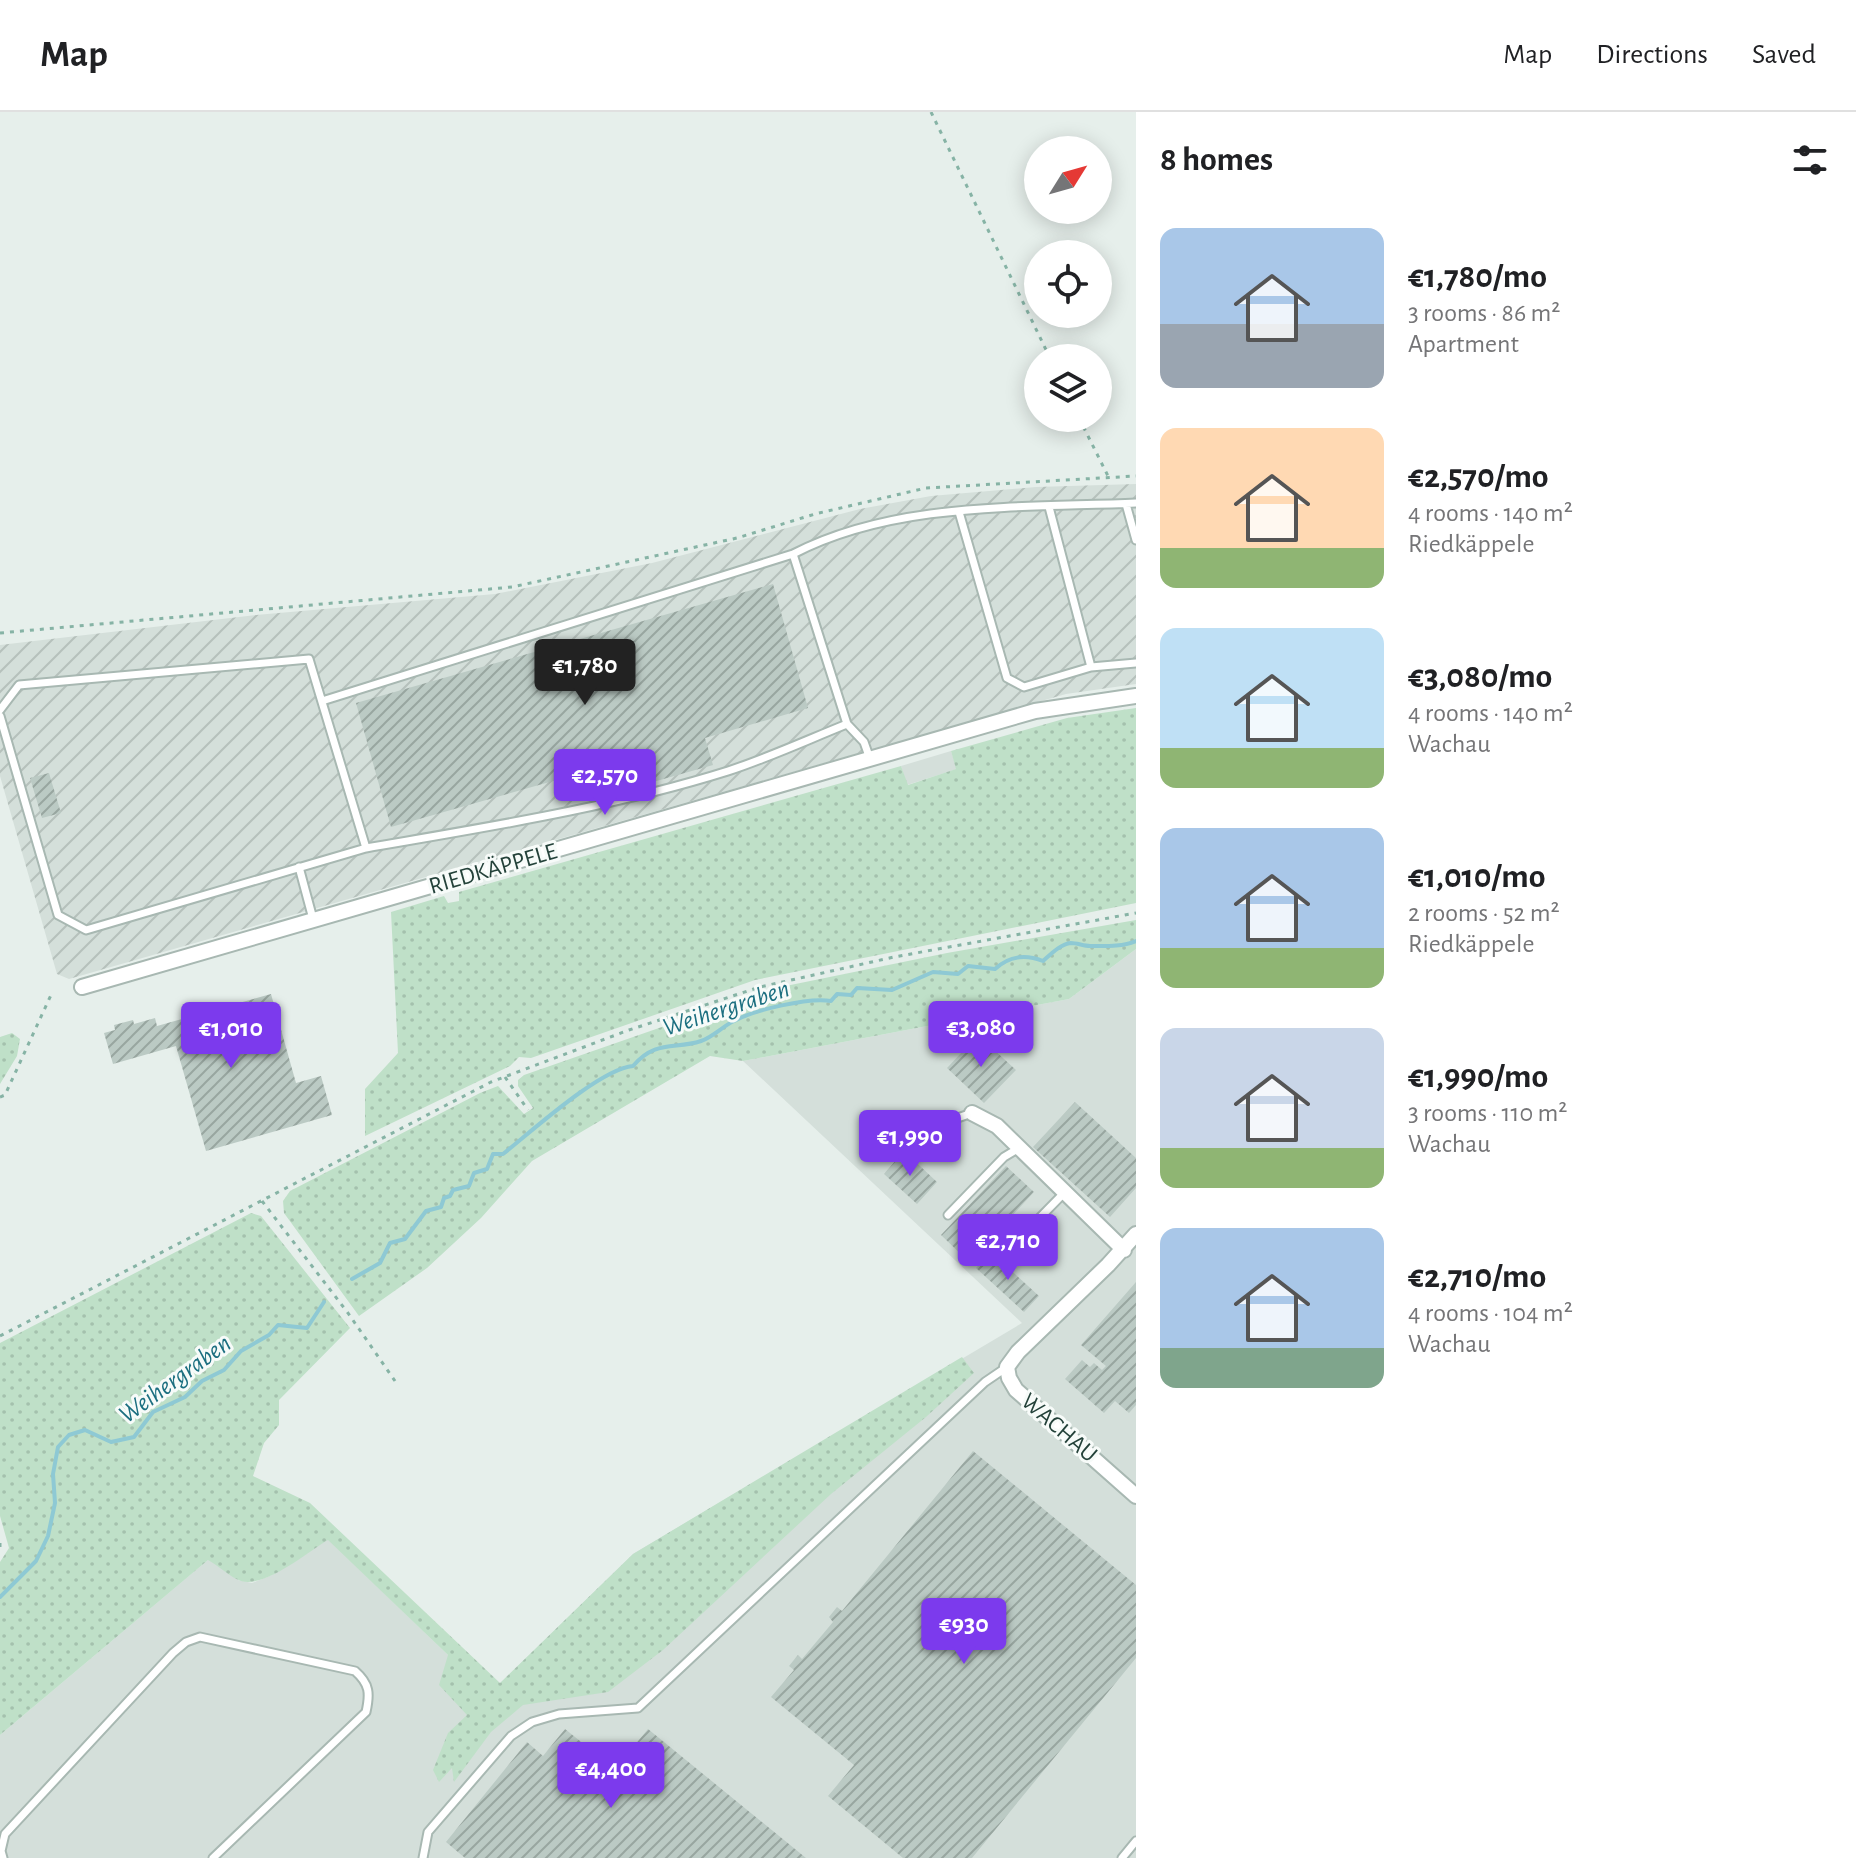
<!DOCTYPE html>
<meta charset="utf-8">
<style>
:root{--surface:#fff;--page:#f6f6f6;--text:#202124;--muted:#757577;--line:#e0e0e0;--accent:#7c3aed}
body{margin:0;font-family:"Alegreya Sans",sans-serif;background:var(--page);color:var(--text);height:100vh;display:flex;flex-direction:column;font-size:30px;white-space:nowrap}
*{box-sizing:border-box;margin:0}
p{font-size:26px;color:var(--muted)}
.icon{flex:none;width:44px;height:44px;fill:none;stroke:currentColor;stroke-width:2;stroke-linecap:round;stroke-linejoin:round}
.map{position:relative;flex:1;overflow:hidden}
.panel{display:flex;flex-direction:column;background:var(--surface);width:720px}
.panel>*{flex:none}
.needle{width:52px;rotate:53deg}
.fabs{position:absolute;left:1024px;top:24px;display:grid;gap:16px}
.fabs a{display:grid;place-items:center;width:88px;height:88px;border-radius:50%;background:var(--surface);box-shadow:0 4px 20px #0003;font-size:40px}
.price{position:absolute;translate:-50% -68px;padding:0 18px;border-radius:8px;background:var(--accent);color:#fff;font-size:26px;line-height:52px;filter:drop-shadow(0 2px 4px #0008)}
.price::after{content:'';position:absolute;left:50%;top:48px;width:24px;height:18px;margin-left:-12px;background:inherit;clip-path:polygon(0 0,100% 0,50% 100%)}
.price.current{background:#222;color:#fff}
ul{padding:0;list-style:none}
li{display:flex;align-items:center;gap:24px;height:200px;padding:0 24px}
li span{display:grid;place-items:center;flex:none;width:224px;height:160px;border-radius:16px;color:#555}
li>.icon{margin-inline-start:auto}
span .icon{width:96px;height:96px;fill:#fffc;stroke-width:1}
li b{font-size:34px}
h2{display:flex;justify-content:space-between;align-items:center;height:96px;padding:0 24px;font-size:34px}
header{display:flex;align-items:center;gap:48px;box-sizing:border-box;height:112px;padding:0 40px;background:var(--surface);border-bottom:2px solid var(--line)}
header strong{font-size:38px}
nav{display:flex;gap:44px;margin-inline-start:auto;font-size:28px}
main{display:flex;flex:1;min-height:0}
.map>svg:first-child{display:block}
.built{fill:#d4dfda}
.industrial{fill:url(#industrial-furrows)}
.grass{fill:url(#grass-dots)}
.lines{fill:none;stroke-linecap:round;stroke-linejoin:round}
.stream{stroke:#8ec9d4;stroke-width:4}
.building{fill:url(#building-hatch)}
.lane-casing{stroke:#a8b8b2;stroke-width:11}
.street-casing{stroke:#a8b8b2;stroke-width:18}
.path{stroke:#86b3a5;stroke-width:3;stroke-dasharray:4 6;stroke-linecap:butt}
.lane{stroke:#fff;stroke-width:7}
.street{stroke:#fff;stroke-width:14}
.labels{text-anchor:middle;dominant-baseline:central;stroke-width:6;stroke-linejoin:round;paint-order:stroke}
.street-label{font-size:24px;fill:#24423a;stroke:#f7fbf9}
.water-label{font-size:26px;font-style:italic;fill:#1c6f80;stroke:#f7fbf9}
</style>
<header>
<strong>Map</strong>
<nav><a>Map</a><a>Directions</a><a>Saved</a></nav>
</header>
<main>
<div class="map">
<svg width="1136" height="1746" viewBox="0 0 1136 1746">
<defs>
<pattern id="industrial-furrows" width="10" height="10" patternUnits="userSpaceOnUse" patternTransform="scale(2)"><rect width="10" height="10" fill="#d4dfda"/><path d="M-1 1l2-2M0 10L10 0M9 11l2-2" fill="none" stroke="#b6c1bc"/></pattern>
<pattern id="grass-dots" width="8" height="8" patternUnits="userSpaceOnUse" patternTransform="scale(2)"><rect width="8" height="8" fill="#bfe0c8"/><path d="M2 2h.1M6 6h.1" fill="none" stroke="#a4c1ad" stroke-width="1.8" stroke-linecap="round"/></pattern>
<pattern id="building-hatch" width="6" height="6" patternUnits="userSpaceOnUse" patternTransform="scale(2)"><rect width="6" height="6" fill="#bbcac4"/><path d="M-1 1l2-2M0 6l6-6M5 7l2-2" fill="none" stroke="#98a6a0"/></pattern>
</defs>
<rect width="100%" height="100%" fill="#e6efeb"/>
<path class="built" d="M 951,639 L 957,657 L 907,673 L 901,654 Z
M 1136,837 L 1136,1746 L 0,1746 L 0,1623 L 209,1447 L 238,1468 L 252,1471 L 272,1463 L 328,1427 L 448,1543 L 468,1603 L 633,1442 L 1022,1211 L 743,949 L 1069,887 Z"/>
<path class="industrial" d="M 1136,372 L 1136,572 L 1066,582 L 69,867 L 57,862 L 0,664 L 0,533 L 256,503 L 495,482 L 652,451 L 860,397 L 931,384 L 1036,375 Z"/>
<path class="grass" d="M 1136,596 L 1136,791 L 755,868 L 531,946 L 519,945 L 510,954 L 365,1024 L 365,977 L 398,941 L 391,800 L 444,784 L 448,791 L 459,789 L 459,780 L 901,654 L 908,673 L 956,657 L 951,639 L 1067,606 Z
M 1136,808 L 1136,837 L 1069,887 L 743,949 L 710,944 L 532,1049 L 481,1106 L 427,1156 L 359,1204 L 284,1101 L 283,1089 L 290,1079 L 480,981 L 498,974 L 524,1002 L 533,996 L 518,974 L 518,968 L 524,963 L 771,877 L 947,841 Z
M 12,921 L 20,927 L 17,944 L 0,972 L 0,925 Z
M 251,1101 L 261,1104 L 350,1216 L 279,1288 L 279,1313 L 264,1331 L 253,1364 L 310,1391 L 500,1571 L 633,1442 L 962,1245 L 974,1261 L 926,1305 L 831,1382 L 663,1538 L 608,1580 L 523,1593 L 491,1620 L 454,1670 L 452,1656 L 439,1670 L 433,1658 L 448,1621 L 467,1603 L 439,1573 L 448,1543 L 328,1428 C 307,1440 266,1476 241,1469 C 230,1465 219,1454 208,1448 L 0,1623 L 0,1450 L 9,1436 L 0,1404 L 0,1231 Z"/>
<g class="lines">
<path class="stream" d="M 352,1167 L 380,1151 L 390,1131 L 405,1127 L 426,1099 L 441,1095 L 444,1086 L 450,1084 L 453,1078 L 469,1074 L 474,1061 L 487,1057 L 493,1042 L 503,1042 C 532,1019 600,957 633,954 C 656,927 675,938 701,929 C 713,925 723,914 734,909 C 754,898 809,885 831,889 L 837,882 L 851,883 L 857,876 L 892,878 L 933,860 L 958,862 L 968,854 L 995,857 C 1009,844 1025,842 1043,849 C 1050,843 1060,832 1071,831 C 1077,831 1084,834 1090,834 C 1105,834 1122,835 1136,829
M 0,1485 L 36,1449 L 48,1424 L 55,1391 L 53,1362 L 58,1335 L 69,1323 L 85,1318 L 111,1330 L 134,1325 L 153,1300 L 185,1285 L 202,1269 L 224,1258 L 241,1239 L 269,1223 L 278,1213 L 307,1216 L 324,1190"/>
</g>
<path class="building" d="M 773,472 L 808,596 L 705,626 L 713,653 L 653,670 L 645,643 L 391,715 L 356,591 Z
M 49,661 L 61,701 L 42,706 L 30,666 Z
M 271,882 L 296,971 L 321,964 L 332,1003 L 206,1039 L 176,934 L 113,952 L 104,921 L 115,918 L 114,913 L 133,908 L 134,912 L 155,906 L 157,914 Z
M 978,923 L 1016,958 L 984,991 L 947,956 Z
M 1075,990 L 1136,1046 L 1136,1076 L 1110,1105 L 1033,1035 Z
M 904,1039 L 937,1070 L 917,1092 L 884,1062 Z
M 1006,1054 L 1034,1080 L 969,1150 L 941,1123 Z
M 991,1140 L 1039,1184 L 1024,1200 L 976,1156 Z
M 1136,1170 L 1136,1293 L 1129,1301 L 1115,1289 L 1104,1301 L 1065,1267 L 1082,1248 L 1090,1255 L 1094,1251 L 1102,1258 L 1106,1254 L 1081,1233 Z
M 973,1339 L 1136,1473 L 1136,1546 L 972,1746 L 903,1746 L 828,1684 L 854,1653 L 771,1585 L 794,1558 L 789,1554 L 798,1543 L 802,1547 L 833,1510 L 829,1505 L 837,1495 L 842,1499 Z
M 565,1617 L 615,1657 L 648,1617 L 806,1746 L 465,1746 L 446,1730 L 527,1630 L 543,1644 Z"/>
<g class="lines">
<defs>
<path id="lane" d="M 1126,392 L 1136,428
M 1049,395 L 1091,555
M 959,400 L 1007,566 L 1024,575 L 1091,555 L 1136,551
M 793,442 C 895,389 1023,396 1136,391
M 322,589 L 793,442 L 847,612
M 0,598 L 19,573 L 309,547 L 366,736 L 86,818 L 58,803 L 0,604
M 366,736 C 487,715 610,696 728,659 C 768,646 807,628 847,612 L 864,630 L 870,647
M 299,755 L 313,807
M 924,1030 L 943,1011 L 972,1001
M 948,1103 L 1004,1045 L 1019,1036
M 1011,1135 L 1065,1080
M 3,1746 L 1,1739 L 5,1722 L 173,1541 L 186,1530 L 200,1525 L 355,1559 C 370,1572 370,1582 366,1600 L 213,1746
M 423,1746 L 428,1720 L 511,1624 L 532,1610 L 559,1602 L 638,1596 L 985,1270 L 1007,1255
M 1122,1746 L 1136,1729"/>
<path id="street" d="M 82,875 L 1035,599 L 1136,584
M 972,1001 L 997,1014 L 1124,1138
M 1136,1122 L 1108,1153 L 1018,1240 L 1007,1255 L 1009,1266 L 1016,1278 L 1136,1384"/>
</defs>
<use href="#lane" class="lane-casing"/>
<use href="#street" class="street-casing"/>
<path class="path" d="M 931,0 L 1050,246
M 1079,306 L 1108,364
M 0,521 L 512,475 L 737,426 L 815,402 L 926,376 L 1136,364
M 505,965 L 528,998
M 0,985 L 5,983 L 51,883
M 262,1089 L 348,1201 L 395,1269
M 0,1224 L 491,970 L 629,918 L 760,875 L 894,845 L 1136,801
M 0,1431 L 0,1435"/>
<use href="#lane" class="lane"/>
<use href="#street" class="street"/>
</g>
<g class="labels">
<g class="street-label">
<text transform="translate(493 757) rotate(-16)">RIEDKÄPPELE</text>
<text transform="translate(1059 1316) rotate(41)">WACHAU</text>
</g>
<g class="water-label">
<text transform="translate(726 896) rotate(-18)">Weihergraben</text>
<text transform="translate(175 1267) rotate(-36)">Weihergraben</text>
</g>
</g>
</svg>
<div class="fabs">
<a><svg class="needle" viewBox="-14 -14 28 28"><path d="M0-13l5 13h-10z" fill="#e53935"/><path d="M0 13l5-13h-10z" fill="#757577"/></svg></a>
<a><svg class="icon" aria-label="locate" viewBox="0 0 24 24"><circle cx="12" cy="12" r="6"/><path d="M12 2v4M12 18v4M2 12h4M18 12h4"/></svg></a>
<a><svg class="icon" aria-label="layers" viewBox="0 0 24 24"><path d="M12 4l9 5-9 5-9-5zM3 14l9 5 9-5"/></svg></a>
</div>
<b class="price current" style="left:585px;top:595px">€1,780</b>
<b class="price" style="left:605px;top:705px">€2,570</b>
<b class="price" style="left:981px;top:957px">€3,080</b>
<b class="price" style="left:231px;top:958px">€1,010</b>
<b class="price" style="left:910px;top:1066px">€1,990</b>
<b class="price" style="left:1008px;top:1170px">€2,710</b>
<b class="price" style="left:964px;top:1554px">€930</b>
<b class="price" style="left:611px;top:1698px">€4,400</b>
</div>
<section class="panel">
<h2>8 homes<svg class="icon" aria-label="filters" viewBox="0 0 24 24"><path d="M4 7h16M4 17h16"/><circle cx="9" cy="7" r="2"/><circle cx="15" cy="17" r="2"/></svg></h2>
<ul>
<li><span style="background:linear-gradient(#a9c7e8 60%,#9aa5b1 0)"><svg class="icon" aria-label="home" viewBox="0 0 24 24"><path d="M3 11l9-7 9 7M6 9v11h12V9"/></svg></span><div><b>€1,780/mo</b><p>3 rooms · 86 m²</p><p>Apartment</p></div></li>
<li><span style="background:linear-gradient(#ffd9b3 75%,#8fb573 0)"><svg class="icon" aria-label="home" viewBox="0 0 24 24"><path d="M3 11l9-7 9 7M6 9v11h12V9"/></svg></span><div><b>€2,570/mo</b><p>4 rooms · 140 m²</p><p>Riedkäppele</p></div></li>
<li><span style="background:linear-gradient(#bfe0f5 75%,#8fb573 0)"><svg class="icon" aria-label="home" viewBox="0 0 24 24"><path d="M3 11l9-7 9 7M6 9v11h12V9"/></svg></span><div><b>€3,080/mo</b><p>4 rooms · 140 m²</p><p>Wachau</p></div></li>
<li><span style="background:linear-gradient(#a9c7e8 75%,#8fb573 0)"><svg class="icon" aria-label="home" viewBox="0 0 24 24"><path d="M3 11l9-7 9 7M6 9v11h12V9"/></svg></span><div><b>€1,010/mo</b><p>2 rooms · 52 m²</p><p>Riedkäppele</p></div></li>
<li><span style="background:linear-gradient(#c9d6e8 75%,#8fb573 0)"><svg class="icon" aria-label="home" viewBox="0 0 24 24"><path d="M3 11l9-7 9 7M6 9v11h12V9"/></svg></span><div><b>€1,990/mo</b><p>3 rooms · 110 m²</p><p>Wachau</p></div></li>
<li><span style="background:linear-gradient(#a9c7e8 75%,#7fa58c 0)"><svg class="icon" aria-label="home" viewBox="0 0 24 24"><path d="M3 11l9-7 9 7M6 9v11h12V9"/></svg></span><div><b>€2,710/mo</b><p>4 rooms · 104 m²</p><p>Wachau</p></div></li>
</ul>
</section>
</main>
